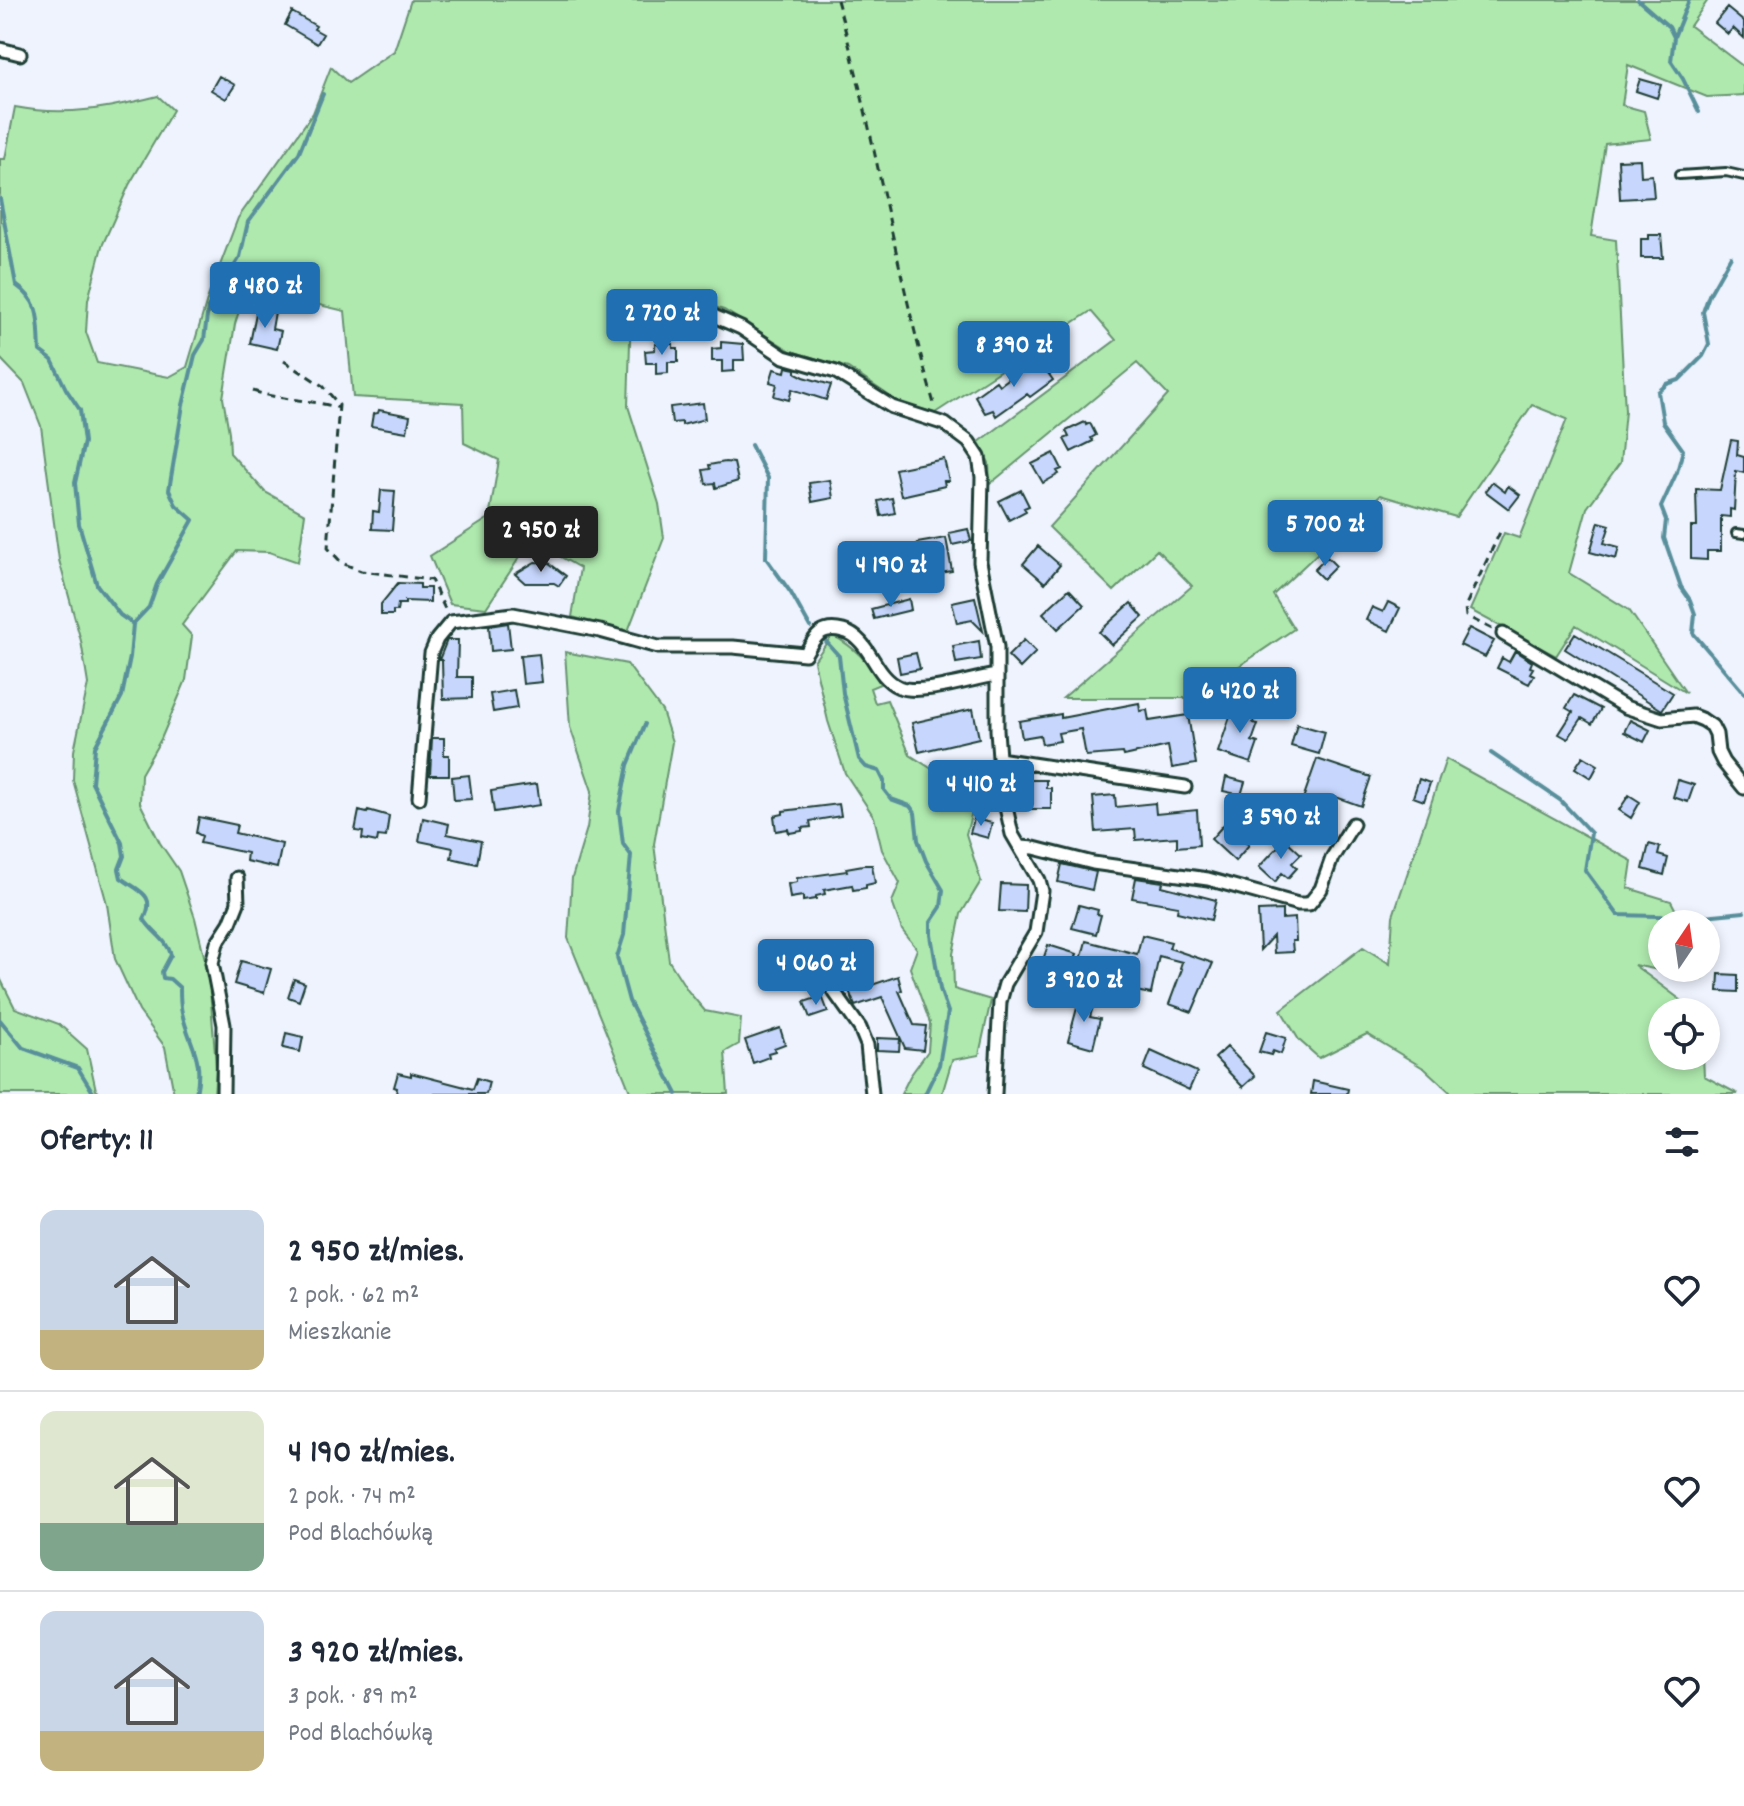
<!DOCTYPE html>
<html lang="pl">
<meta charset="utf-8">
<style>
:root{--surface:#fff;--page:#f6f6f7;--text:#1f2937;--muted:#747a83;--line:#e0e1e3;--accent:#1f6fb2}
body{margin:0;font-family:Dekko,sans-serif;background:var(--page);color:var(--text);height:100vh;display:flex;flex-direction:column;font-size:30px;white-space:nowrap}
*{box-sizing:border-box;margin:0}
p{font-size:26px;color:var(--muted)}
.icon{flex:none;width:44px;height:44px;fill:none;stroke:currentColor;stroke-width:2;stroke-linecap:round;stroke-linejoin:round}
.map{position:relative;height:1094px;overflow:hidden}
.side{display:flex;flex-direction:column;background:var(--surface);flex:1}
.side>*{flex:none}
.needle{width:52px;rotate:13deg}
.controls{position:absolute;left:1648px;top:910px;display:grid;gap:16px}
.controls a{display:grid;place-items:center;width:72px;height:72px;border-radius:50%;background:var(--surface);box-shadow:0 4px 12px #0003;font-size:40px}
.price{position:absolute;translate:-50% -68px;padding:0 18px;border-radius:8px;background:var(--accent);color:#fff;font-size:26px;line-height:52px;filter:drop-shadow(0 2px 4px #0008)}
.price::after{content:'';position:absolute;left:50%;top:48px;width:24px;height:18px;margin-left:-12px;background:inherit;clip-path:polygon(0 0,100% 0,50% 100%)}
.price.selected{background:#222;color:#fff}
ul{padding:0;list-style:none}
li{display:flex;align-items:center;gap:24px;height:200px;padding:0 40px}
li+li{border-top:2px solid var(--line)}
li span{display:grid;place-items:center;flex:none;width:224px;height:160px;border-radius:16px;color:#555}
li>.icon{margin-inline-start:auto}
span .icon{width:96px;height:96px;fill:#fffc;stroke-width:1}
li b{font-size:34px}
h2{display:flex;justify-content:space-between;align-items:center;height:96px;padding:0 40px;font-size:34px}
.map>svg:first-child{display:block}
.green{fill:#afe9ae;stroke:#679371;stroke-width:2}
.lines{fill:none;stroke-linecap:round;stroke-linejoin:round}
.stream{stroke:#588f9b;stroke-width:4}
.building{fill:#c6d6fc;stroke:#1f3d34;stroke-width:2}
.lane-casing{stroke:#1f3d34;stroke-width:12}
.street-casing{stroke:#1f3d34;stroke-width:17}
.path{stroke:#1f3d34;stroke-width:3;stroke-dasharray:8 6;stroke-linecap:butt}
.lane{stroke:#fff;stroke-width:6}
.street{stroke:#fff;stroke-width:11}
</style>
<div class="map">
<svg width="1744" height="1094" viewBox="0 0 1744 1094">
<rect width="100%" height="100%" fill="#eef3fe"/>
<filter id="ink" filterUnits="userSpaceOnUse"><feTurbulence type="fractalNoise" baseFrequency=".0125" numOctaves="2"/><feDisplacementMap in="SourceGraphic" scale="16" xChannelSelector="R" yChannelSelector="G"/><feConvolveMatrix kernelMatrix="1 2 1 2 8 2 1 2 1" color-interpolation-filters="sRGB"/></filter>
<g filter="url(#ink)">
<path class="green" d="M 411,0 L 1708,0 L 1690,26 L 1744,67 L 1744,95 L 1707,97 L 1628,65 L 1622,105 L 1644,111 L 1651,139 L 1605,144 L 1591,236 L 1616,240 L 1625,411 L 1620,463 L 1587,508 L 1569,573 L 1629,610 L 1686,693 L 1576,625 L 1556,656 L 1470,610 L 1504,533 L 1519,538 L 1567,419 L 1532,405 L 1456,517 L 1380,495 L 1273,595 L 1294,629 L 1192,698 L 1063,698 L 1192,586 L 1157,550 L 1114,591 L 1049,527 L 1168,395 L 1137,363 L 990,484 L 989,463 L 979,442 L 1116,340 L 1091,311 L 935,413 L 900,403 L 848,368 L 791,351 L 724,310 L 688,299 L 631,311 L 628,406 L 659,504 L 664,538 L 628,631 L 572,617 L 580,568 L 531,540 L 486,608 L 450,604 L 430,556 L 489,518 L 499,460 L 464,443 L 463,403 L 353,397 L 345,311 L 298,300 L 248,282 L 235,324 L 223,398 L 229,432 L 230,453 L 265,492 L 305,514 L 298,562 L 269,552 L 237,551 L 182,625 L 192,636 L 186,680 L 161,739 L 141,774 L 140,803 L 160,843 L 179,871 L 195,918 L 209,976 L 216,1067 L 214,1094 L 174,1094 L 165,1047 L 139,1011 L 115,959 L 107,904 L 73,780 L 74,751 L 88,684 L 81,641 L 59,560 L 41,426 L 24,383 L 0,358 L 0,159 L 5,159 L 15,107 C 65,117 110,108 158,96 L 173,110 L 129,185 L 102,246 L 88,300 L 86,332 L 97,363 L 169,377 L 187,367 L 208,297 L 238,218 L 313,113 L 331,67 L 348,83 L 394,51 Z
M 832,635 C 853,646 870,662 880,684 L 870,688 L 875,703 L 887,700 L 910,755 L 976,797 L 966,834 L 981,881 L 961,914 L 953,954 L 954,989 L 991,1000 L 979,1055 L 952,1060 L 942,1094 L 901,1094 L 910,1076 L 928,1051 L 930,1023 L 910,968 L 917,949 L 902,930 L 892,902 L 900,883 L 882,850 L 874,817 L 845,773 L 828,721 L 814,661 Z
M 565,652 L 627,664 L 662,711 L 672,742 L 654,844 L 669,961 L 688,991 L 705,1011 L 741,1018 L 739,1044 L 725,1052 L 728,1094 L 631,1094 L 568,938 L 572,878 L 587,828 L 592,791 L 570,727 Z
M 1446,759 L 1632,861 L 1628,888 L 1671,901 L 1683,924 L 1662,924 L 1662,968 L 1701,968 L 1702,979 L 1634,965 L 1697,1012 L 1662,1012 L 1662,1056 L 1703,1056 L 1704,1076 L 1738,1094 L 1452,1094 L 1425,1069 L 1367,1034 L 1319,1058 L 1299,1040 L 1281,1010 L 1363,947 L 1390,964 L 1393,916 Z
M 0,978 L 15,1008 L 59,1024 L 87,1049 L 96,1090 L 102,1094 L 0,1094 Z"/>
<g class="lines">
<path class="stream" d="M 1638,0 L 1669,27 L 1674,37 L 1671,61 L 1683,79 L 1699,112
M 1674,37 L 1689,0
M 0,199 L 16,285 C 42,303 38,322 40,351 L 52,360 L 66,389 L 80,410 L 84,442 L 75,483 L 79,524 L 97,585 L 120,615 L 133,624
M 1731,256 L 1709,295 L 1703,312 L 1709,344 L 1703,356 L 1679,380 L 1667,384 L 1658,392 L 1663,422 L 1683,450 L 1677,472 L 1661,507 L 1666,520 L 1664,538 L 1681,587 L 1690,600 L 1695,614 L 1693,633 L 1744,693
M 751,445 L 768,478 L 766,558 L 791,593 L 810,627
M 823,638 L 839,656 L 843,693 L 859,759 L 866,767 L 879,771 L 884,781 L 884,790 L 891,799 L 910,806 L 915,813 L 918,840 L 926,861 L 943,890 L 941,907 L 931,922 L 931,935 L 940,989 L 948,1012 L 939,1065 L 925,1094
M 645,724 L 628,765 L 619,811 L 623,844 L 631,855 L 624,935 L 617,957 L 629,1001 L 677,1094
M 1491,753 L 1560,800 L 1591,833 L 1585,870 L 1618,915 L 1694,917 L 1744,912
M 0,1020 L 23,1048 L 78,1068 L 94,1094
M 196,1094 C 204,1056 190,1047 182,1013 C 180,1005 180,996 180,988 L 170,979 L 163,978 L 162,972 L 171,955 C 167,939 152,933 144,919 C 157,894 138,891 121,878 L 119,869 L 124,856 L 122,843 L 92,783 L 95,747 L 122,696 L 130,657 L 133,624 L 149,607 L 157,584 L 193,520 L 176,505 L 169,490 L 183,405 L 195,355 L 204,340 L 208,308 L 240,257 L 248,222 L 299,153 L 323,94"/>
</g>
<path class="building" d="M 1727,8 L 1744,22 L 1744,38 L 1733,28 L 1728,34 L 1715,23 Z
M 292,12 L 316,26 L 314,29 L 323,34 L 317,44 L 285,25 Z
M 219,76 L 235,85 L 226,99 L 211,90 Z
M 1640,79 L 1661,85 L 1657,98 L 1636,91 Z
M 1640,159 L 1641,176 L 1652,175 L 1654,197 L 1620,199 L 1618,160 Z
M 1649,235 L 1661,235 L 1663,258 L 1641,258 L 1641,239 L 1649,239 Z
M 257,308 L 275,312 L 272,329 L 281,331 L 277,349 L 250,343 Z
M 721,342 L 743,344 L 744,360 L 734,360 L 734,371 L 722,372 L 722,361 L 712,361 L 712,349 L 721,348 Z
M 655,344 L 673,344 L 673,348 L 678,348 L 678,362 L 668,362 L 668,373 L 656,374 L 656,363 L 646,363 L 645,351 L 655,350 Z
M 1040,362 L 1053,380 L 1030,397 L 1027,394 L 996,416 L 993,410 L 985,413 L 975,396 L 996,381 L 999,385 L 1029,363 L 1032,367 Z
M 786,367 L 796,369 L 796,373 L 804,377 L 831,385 L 826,400 L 792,389 L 789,400 L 774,396 L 777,384 L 770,382 L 774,369 L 785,372 Z
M 703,403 L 705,419 L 682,425 L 682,422 L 672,423 L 670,407 Z
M 379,410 L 410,416 L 407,432 L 371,426 L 373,414 L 378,413 Z
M 1085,422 L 1086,425 L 1090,423 L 1096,435 L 1091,438 L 1093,441 L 1071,452 L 1064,439 L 1069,437 L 1066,431 Z
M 1731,440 L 1738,441 L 1737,455 L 1744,457 L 1744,473 L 1736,471 L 1734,510 L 1730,509 L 1730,517 L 1721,516 L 1721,551 L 1707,551 L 1707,560 L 1691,559 L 1691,527 L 1697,527 L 1696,489 L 1720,490 Z
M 1054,453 L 1062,469 L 1057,471 L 1059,474 L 1043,483 L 1032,464 Z
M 944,459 L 949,481 L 944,481 L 945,486 L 901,496 L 895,469 Z
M 725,462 L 734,463 L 738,481 L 716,488 L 715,483 L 706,484 L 703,470 L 710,469 L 709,465 Z
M 830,480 L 833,498 L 812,502 L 809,483 Z
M 1492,482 L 1505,492 L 1508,486 L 1520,495 L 1509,509 L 1485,491 Z
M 381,490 L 395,491 L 392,530 L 372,529 L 373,511 L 379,512 Z
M 1021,490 L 1029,506 L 1024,508 L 1026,511 L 1009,520 L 999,501 Z
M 892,498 L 895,513 L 881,516 L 878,501 Z
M 1599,522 L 1610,525 L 1604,543 L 1619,547 L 1616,559 L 1590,552 Z
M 968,529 L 971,541 L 952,545 L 949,533 Z
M 946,538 L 952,571 L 929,575 L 927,566 L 908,570 L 905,553 L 918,550 L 917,543 Z
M 1038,546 L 1060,565 L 1045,583 L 1023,564 Z
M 1327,557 L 1336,566 L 1323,579 L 1314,570 Z
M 535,562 L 549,563 L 566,576 L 559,586 L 554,583 L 525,583 L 515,574 Z
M 398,583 L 420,584 L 420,588 L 430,588 L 430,602 L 405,601 L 405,604 L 398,604 L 397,611 L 393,611 L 393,615 L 381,615 L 381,604 Z
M 1069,589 L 1084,605 L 1058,629 L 1043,613 Z
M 975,597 L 983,631 L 972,620 L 957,623 L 952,602 Z
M 909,599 L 911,610 L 874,619 L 871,609 Z
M 1388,602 L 1400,608 L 1389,631 L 1366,620 L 1372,607 L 1383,612 Z
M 1131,603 L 1143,617 L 1112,645 L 1099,632 Z
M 508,623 L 511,649 L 491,651 L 489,626 Z
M 1469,628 L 1494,641 L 1485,657 L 1460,645 Z
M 1575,633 L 1673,693 L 1662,710 L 1565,649 Z
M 447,640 L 458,640 L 457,677 L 472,677 L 472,698 L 443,699 L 442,660 L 439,660 Z
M 1024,640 L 1036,652 L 1020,668 L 1008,656 Z
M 979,641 L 981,659 L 956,663 L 953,646 Z
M 1515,651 L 1532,662 L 1530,667 L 1533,668 L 1530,673 L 1534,675 L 1529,684 L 1497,668 L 1502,658 L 1509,662 Z
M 916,653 L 920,669 L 900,673 L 897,657 Z
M 539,654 L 542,682 L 523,684 L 520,656 Z
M 514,690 L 517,708 L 493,712 L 490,694 Z
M 1574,695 L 1601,709 L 1592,724 L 1582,718 L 1568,739 L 1559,734 L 1573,712 L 1566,708 Z
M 1139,703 L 1140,711 L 1147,710 L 1149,721 L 1188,715 L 1196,764 L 1172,768 L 1168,746 L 1124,756 L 1123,753 L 1086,756 L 1081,729 L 1058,733 L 1060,741 L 1042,744 L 1040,735 L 1022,738 L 1019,721 L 1061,714 L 1061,718 Z
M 1234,705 L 1257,713 L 1253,723 L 1258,724 L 1252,741 L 1258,743 L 1251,763 L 1218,752 Z
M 973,709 L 979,738 L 919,752 L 912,723 Z
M 1630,720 L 1650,730 L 1644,742 L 1624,732 Z
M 1297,724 L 1325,732 L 1319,754 L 1291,746 Z
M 432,738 L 444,738 L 444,755 L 449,755 L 449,775 L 430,775 Z
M 1583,756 L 1598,765 L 1591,778 L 1575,768 Z
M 1317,759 L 1371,777 L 1361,806 L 1336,797 L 1326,826 L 1297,816 Z
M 469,775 L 472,799 L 454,800 L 452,777 Z
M 1226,777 L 1245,782 L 1241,795 L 1223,791 Z
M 1419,779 L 1430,783 L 1424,801 L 1413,797 Z
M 1026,780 L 1046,780 L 1046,788 L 1051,788 L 1051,809 L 1026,809 Z
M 1678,780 L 1694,785 L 1688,802 L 1673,797 Z
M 537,784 L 540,805 L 494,812 L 491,791 Z
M 1115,795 L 1116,807 L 1155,803 L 1156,814 L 1197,810 L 1199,845 L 1177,847 L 1177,837 L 1136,840 L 1135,829 L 1096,832 L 1093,797 Z
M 1629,795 L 1640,802 L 1631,818 L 1619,810 Z
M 839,804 L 841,816 L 810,821 L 811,827 L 802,828 L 802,831 L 789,833 L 788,829 L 776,831 L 774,816 L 783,814 L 783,811 Z
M 368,810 L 389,816 L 386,837 L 378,836 L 377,842 L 362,839 L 363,832 L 355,831 L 359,811 L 367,813 Z
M 199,817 L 237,825 L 235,833 L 282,844 L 277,868 L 246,861 L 247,853 L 200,843 L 202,836 L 196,833 Z
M 423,818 L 449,824 L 447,834 L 481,841 L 477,864 L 451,858 L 453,848 L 419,841 Z
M 974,819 L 992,823 L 988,838 L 970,833 Z
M 1227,821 L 1233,826 L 1238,821 L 1251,833 L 1244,841 L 1249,845 L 1235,861 L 1211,839 Z
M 1285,839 L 1301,854 L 1292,863 L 1297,868 L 1288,878 L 1282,873 L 1275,882 L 1259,867 Z
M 1649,844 L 1660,847 L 1658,855 L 1668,858 L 1664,875 L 1643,869 Z
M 1062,864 L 1096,872 L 1092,890 L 1058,882 Z
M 863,865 L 872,865 L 875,883 L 866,885 L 866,888 L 853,890 L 852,885 L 824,890 L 825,894 L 816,896 L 816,899 L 803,901 L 803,896 L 790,898 L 788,884 L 797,882 L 797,878 L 847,871 L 846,868 Z
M 1136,878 L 1163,882 L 1162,886 L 1216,900 L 1211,920 L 1177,912 L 1178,906 L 1132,898 Z
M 1001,884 L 1026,885 L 1025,912 L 999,911 Z
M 1079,905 L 1098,910 L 1097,914 L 1101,915 L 1096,934 L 1072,928 Z
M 1282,910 L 1282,919 L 1295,918 L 1296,941 L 1292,941 L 1293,952 L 1274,953 L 1273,936 L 1260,950 L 1258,911 Z
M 1142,935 L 1171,942 L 1169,948 L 1213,963 L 1192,1012 L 1169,1004 L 1182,969 L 1180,968 L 1182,962 L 1159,956 L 1151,994 L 1125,989 L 1131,960 L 1109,961 L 1106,971 L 1080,964 L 1086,941 L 1137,954 Z
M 1048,945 L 1077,954 L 1071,972 L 1042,963 Z
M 241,961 L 271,969 L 264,993 L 234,984 Z
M 862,966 L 869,986 L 898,976 L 902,990 L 899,991 L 914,1025 L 926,1026 L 923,1050 L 905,1048 L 882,997 L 855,1006 L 842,972 Z
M 1719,974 L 1738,975 L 1738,992 L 1718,991 Z
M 294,979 L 305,983 L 299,1001 L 288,997 Z
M 822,996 L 828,1012 L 810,1018 L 804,1002 Z
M 1080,997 L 1095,1000 L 1090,1017 L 1100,1019 L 1093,1048 L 1068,1041 Z
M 780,1028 L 785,1044 L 774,1048 L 775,1051 L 768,1053 L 769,1057 L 753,1063 L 745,1040 Z
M 1266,1032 L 1286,1038 L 1281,1054 L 1273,1051 L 1271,1055 L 1259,1052 Z
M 286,1033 L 303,1037 L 300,1052 L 283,1048 Z
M 877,1038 L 900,1039 L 899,1051 L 877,1050 Z
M 1227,1047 L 1255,1076 L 1243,1087 L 1215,1058 Z
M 1151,1051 L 1197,1072 L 1189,1090 L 1144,1069 Z
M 398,1073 L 411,1076 L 411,1073 L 473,1089 L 477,1078 L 489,1082 L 486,1094 L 396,1094 L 397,1088 L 394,1087 Z
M 1313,1081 L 1348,1089 L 1347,1094 L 1311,1094 Z"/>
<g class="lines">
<defs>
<path id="lane" d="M 1679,175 L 1726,172 L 1744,176
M 1736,533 L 1744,534"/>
<path id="street" d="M 0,49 L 20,54
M 672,309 L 685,308 L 700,310 L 741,328 L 784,357 L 836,372 L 892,407 L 945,424 L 969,442 L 979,457 L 982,477 L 980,562 L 997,647 L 997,730 L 1001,785 L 1012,834 L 1039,880 L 1042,891 L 1036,932 L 1005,984 L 1000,1002 L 995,1094
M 1503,634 L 1625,707 L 1662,719 L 1693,716 L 1703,720 L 1712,726 L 1716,734 L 1718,752 L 1723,762 L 1744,788
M 999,759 L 1185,787
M 419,798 L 431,653 L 437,639 L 451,622 L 513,614 L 600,631 L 658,647 L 733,647 L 805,654 C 815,637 821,625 843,631 C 871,638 873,676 899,687 C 921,696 972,678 997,675
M 1021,847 L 1034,848 L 1093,863 L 1208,879 L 1298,904 L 1309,904 L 1321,889 L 1332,858 L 1353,824
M 823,976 L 860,1028 L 867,1045 L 872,1094
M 223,1094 L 224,1025 L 212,963 L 217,943 L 230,923 L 238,903 L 237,878"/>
</defs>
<use href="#lane" class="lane-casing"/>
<use href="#street" class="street-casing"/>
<path class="path" d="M 837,0 C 875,134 896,273 935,407
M 284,361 L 323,386 L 339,405 L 328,548 L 342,563 L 361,571 L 431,580 L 446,611
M 253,391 C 282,401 311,399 339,408
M 1492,629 L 1466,616 L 1465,607 L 1501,530"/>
<use href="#lane" class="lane"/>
<use href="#street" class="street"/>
</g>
</g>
</svg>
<div class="controls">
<a><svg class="needle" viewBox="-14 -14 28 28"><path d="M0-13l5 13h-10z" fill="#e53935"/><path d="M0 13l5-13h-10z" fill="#747a83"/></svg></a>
<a><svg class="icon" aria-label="locate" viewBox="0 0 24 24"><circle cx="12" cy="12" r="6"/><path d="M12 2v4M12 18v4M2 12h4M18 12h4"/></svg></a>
</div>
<b class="price" style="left:265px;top:330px">8 480 zł</b>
<b class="price" style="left:662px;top:357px">2 720 zł</b>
<b class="price" style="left:1014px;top:389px">8 390 zł</b>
<b class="price" style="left:1325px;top:568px">5 700 zł</b>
<b class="price selected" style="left:541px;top:574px">2 950 zł</b>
<b class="price" style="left:891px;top:609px">4 190 zł</b>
<b class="price" style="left:1240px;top:735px">6 420 zł</b>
<b class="price" style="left:981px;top:828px">4 410 zł</b>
<b class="price" style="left:1281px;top:861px">3 590 zł</b>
<b class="price" style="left:816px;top:1007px">4 060 zł</b>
<b class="price" style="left:1084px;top:1024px">3 920 zł</b>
</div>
<section class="side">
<h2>Oferty: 11<svg class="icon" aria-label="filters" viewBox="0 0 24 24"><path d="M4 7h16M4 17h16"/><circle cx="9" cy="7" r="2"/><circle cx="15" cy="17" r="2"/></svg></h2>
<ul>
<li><span style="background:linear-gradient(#c9d6e8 75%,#c2b280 0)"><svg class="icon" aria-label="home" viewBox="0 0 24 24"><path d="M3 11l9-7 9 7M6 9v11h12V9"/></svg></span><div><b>2 950 zł/mies.</b><p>2 pok. · 62 m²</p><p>Mieszkanie</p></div><svg class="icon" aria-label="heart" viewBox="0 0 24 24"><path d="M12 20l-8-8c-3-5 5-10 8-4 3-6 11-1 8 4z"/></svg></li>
<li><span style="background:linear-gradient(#dfe7d0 70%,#7fa58c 0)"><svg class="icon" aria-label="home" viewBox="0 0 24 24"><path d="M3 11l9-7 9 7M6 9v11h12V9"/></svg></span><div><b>4 190 zł/mies.</b><p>2 pok. · 74 m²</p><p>Pod Blachówką</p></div><svg class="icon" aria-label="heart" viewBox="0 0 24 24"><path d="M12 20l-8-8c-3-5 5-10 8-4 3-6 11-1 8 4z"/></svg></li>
<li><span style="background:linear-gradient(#c9d6e8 75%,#c2b280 0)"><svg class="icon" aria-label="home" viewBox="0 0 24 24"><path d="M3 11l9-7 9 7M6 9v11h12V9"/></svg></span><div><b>3 920 zł/mies.</b><p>3 pok. · 89 m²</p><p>Pod Blachówką</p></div><svg class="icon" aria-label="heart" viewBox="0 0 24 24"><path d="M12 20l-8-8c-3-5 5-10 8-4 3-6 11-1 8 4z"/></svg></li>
</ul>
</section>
